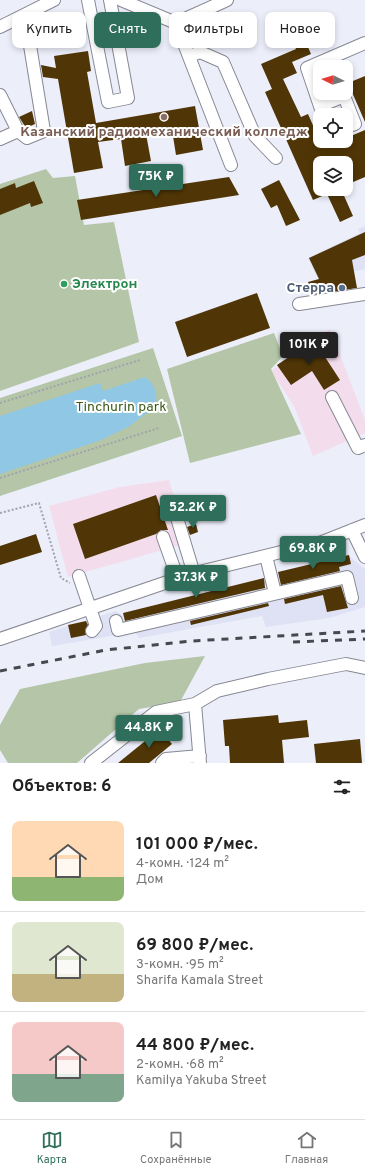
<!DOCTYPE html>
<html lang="ru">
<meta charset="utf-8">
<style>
:root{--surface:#fff;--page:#f6f6f6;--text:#222;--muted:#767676;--line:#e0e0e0;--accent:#2f6e5b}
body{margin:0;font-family:Overpass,sans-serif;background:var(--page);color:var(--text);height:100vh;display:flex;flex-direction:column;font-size:15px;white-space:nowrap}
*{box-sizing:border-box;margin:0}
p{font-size:13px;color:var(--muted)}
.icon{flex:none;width:22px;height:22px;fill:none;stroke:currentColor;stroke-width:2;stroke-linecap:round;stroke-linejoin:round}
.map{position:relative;height:763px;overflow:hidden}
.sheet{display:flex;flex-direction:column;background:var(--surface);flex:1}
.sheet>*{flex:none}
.guide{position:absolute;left:12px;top:12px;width:341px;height:36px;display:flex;gap:8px}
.needle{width:26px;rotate:275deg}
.tools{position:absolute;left:313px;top:60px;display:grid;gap:8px}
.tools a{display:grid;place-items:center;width:40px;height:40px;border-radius:8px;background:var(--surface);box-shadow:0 2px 6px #0003;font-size:20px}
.price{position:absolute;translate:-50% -34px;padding:0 9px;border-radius:4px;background:var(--accent);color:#fff;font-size:13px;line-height:26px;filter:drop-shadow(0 1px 2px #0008)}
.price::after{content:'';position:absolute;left:50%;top:24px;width:12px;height:9px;margin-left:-6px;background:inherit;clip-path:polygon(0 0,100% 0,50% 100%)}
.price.selected{background:#222;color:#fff}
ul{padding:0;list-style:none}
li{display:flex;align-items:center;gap:12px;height:100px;padding:0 12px}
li+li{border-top:1px solid var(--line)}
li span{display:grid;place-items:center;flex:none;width:112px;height:80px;border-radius:8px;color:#555}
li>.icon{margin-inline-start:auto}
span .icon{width:48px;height:48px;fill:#fffc;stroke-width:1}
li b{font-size:17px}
h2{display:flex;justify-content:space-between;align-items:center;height:48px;padding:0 12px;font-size:17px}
.pill{padding:0 14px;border-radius:8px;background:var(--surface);box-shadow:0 2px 6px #0003;font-size:14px;line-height:36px}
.pill.selected{background:var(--accent);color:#fff}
.menu{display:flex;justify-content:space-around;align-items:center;height:56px;border-top:1px solid var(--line);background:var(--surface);font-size:11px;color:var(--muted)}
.menu a{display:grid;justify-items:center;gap:2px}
.menu .selected{color:var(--accent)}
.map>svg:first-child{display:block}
.commercial{fill:#f3ddec}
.built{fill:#dfe1f5}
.green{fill:#b4c6a7}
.water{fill:#90c7e4}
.building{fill:#503606}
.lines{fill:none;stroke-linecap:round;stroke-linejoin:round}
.minor-casing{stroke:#868893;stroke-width:14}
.path{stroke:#a1a3ac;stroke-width:2;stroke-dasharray:2 2;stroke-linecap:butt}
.minor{stroke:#fff;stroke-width:12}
.rail{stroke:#47484d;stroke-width:3;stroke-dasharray:7 7;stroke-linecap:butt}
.education-dot{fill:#8d6e63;stroke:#fff;stroke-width:1.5}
.leisure-dot{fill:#2e9e5b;stroke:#fff;stroke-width:1.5}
.service-dot{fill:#5c6f8a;stroke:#fff;stroke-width:1.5}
.labels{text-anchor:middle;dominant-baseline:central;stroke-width:4;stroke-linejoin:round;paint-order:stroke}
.education-label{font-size:14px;font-weight:bold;fill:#785e54;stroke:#fff}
.leisure-label{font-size:14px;font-weight:bold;fill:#27864d;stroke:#fff;text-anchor:start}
.service-label{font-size:14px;font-weight:bold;fill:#4e5e75;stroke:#fff;text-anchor:end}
.park-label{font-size:14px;fill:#3c5c1b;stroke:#fff}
</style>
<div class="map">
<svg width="365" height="763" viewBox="0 0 365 763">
<rect width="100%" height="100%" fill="#eceefa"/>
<path class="commercial" d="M 330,329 L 365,420 L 365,433 L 313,456 L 294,406 L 271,371 Z
M 169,480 L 187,538 L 187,543 L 68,577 L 49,506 L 120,487 Z"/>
<path class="built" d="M 365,226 L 365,269 L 318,279 L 308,258 L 360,233 L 358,229 Z
M 349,556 L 365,569 L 365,607 L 329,618 L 266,627 L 262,616 L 139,638 L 135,632 L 52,646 L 49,632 L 116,611 L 126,618 Z"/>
<path class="green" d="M 46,169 L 53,178 L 75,176 L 84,225 L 114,222 L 139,342 L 0,391 L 0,184 Z
M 274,333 L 283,356 L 271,369 L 301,434 L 190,463 L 167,369 Z
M 153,348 L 182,436 L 0,496 L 0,398 Z
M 205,656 L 180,702 L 139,709 L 77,763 L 8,763 L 0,750 L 0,725 L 20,689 L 145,663 Z"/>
<path class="water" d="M 145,377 C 156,385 157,393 156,406 L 128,427 L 101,440 L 0,474 L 0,416 L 100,383 L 103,391 Z"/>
<path class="building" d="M 305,40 L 311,54 L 292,62 L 297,73 L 283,79 L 301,117 L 308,114 L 323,148 L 339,141 L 346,141 L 346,138 L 365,130 L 365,177 L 346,185 L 346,163 L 320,163 L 320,189 L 341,189 L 353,216 L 340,222 L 327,194 L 313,200 L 265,92 L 272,89 L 261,64 L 296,49 L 294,45 Z
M 88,51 L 91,71 L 87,72 L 96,123 L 195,106 L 203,150 L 176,155 L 172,130 L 146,134 L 151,161 L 125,166 L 121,139 L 98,142 L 103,168 L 74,173 L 58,79 L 43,77 L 41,65 L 56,68 L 54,56 Z
M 365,76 L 365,122 L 348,83 Z
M 32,111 L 35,124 L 26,128 L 19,117 Z
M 229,177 L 239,195 L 81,220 L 77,200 Z
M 279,180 L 300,220 L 286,226 L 277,205 L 271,208 L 261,189 Z
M 34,181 L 43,203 L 31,207 L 30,203 L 0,215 L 0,189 L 15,183 L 16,188 Z
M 365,232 L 365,255 L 352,260 L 357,288 L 311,295 L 308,282 L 319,279 L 309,258 Z
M 257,293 L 270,328 L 187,357 L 175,322 Z
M 314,340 L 340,380 L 324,390 L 312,371 L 291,385 L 277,365 Z
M 156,495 L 168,530 L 161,530 L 156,534 L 85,559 L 73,524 Z
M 196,524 L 198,532 L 190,535 L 187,527 Z
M 36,534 L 42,552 L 0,565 L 0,546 Z
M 349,555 L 351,564 L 339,567 L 340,571 L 281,585 L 278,572 Z
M 264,578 L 265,588 L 125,621 L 123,613 Z
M 341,586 L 348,608 L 327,612 L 323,595 L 285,604 L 284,599 Z
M 268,603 L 269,606 L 191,625 L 190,621 Z
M 86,621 L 88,625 L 85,630 L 86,635 L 71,638 L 68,625 Z
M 278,715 L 279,723 L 307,720 L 309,737 L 282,740 L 284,763 L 230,763 L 229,746 L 225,746 L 223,720 Z
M 160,729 L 172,744 L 149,763 L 118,763 Z
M 360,739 L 362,763 L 316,763 L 314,744 Z"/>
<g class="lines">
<defs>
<path id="minor" d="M 88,0 L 108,102 L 128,98 L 110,0
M 121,0 L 176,23 L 227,0
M 176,23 L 231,165
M 0,27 L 54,0
M 190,56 L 200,52 L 223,62 L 255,136 L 276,158
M 0,95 L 18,131
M 320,106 L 344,96 L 355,124 L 346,127
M 323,115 L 307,68 L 365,43
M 0,139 L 18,131 L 27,138 L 44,131 L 25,15
M 299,304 L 365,294
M 332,397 L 358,448 L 365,445
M 174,508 L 194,574
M 352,530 L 365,557
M 163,537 L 178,579
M 266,556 L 275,593
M 79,576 L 96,626 L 92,631
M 116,621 L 118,630 L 347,577 L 352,598
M 0,639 L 191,574 L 322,542 L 365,525
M 195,704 L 200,763
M 91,763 L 156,712 L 195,704 L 217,691 L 268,679 L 346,664 L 365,668
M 162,763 L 166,759 L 200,756"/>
</defs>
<use href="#minor" class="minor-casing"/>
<path class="path" d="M 0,403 L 140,360
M 0,478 L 159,428
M 0,513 L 39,503 L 61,578 L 70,583"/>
<use href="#minor" class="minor"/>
<path class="rail" d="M 293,642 L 365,639
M 0,671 L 106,650 L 192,641 L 365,631"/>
</g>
<circle class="education-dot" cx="164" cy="117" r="4"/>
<circle class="leisure-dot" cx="64" cy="284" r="4"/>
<circle class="service-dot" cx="342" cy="288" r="4"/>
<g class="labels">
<g class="education-label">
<text x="164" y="132">Казанский радиомеханический колледж</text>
</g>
<g class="leisure-label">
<text x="72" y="284">Электрон</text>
</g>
<g class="service-label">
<text x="334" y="288">Стерра</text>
</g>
<g class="park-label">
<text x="121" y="407">Tinchurin park</text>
</g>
</g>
</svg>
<div class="tools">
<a><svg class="needle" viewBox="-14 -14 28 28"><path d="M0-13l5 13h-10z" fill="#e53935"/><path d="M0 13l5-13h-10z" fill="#767676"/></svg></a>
<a><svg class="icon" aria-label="locate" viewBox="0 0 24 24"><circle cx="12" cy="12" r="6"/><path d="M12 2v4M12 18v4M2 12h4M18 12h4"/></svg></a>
<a><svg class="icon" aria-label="layers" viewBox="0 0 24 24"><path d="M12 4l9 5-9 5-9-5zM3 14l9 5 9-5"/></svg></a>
</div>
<b class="price" style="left:156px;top:198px">75K ₽</b>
<b class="price selected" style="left:309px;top:366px">101K ₽</b>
<b class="price" style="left:193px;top:529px">52.2K ₽</b>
<b class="price" style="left:313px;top:570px">69.8K ₽</b>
<b class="price" style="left:196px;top:599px">37.3K ₽</b>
<b class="price" style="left:149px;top:749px">44.8K ₽</b>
<div class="guide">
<a class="pill">Купить</a>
<a class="pill selected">Снять</a>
<a class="pill">Фильтры</a>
<a class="pill">Новое</a>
</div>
</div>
<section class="sheet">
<h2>Объектов: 6<svg class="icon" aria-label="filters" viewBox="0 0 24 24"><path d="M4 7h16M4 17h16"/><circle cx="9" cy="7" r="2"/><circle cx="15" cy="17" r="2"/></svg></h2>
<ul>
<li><span style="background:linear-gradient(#ffd9b3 70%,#8fb573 0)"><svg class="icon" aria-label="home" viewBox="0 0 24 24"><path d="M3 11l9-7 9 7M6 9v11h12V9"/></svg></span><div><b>101 000 ₽/мес.</b><p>4-комн. · 124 m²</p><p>Дом</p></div></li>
<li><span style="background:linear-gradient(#dfe7d0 65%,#c2b280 0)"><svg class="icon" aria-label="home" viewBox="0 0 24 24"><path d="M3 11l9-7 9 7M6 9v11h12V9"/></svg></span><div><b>69 800 ₽/мес.</b><p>3-комн. · 95 m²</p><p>Sharifa Kamala Street</p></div></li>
<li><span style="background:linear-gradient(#f6c9c9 65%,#7fa58c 0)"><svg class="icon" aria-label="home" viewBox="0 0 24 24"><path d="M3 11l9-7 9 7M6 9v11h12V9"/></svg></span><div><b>44 800 ₽/мес.</b><p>2-комн. · 68 m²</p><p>Kamilya Yakuba Street</p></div></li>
</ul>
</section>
<nav class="menu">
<a class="selected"><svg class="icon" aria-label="map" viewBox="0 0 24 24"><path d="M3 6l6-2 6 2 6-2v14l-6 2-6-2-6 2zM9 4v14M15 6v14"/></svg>Карта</a>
<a><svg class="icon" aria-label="saved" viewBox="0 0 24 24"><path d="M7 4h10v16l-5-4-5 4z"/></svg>Сохранённые</a>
<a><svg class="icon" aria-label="home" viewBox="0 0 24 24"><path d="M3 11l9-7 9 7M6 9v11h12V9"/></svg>Главная</a>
</nav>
